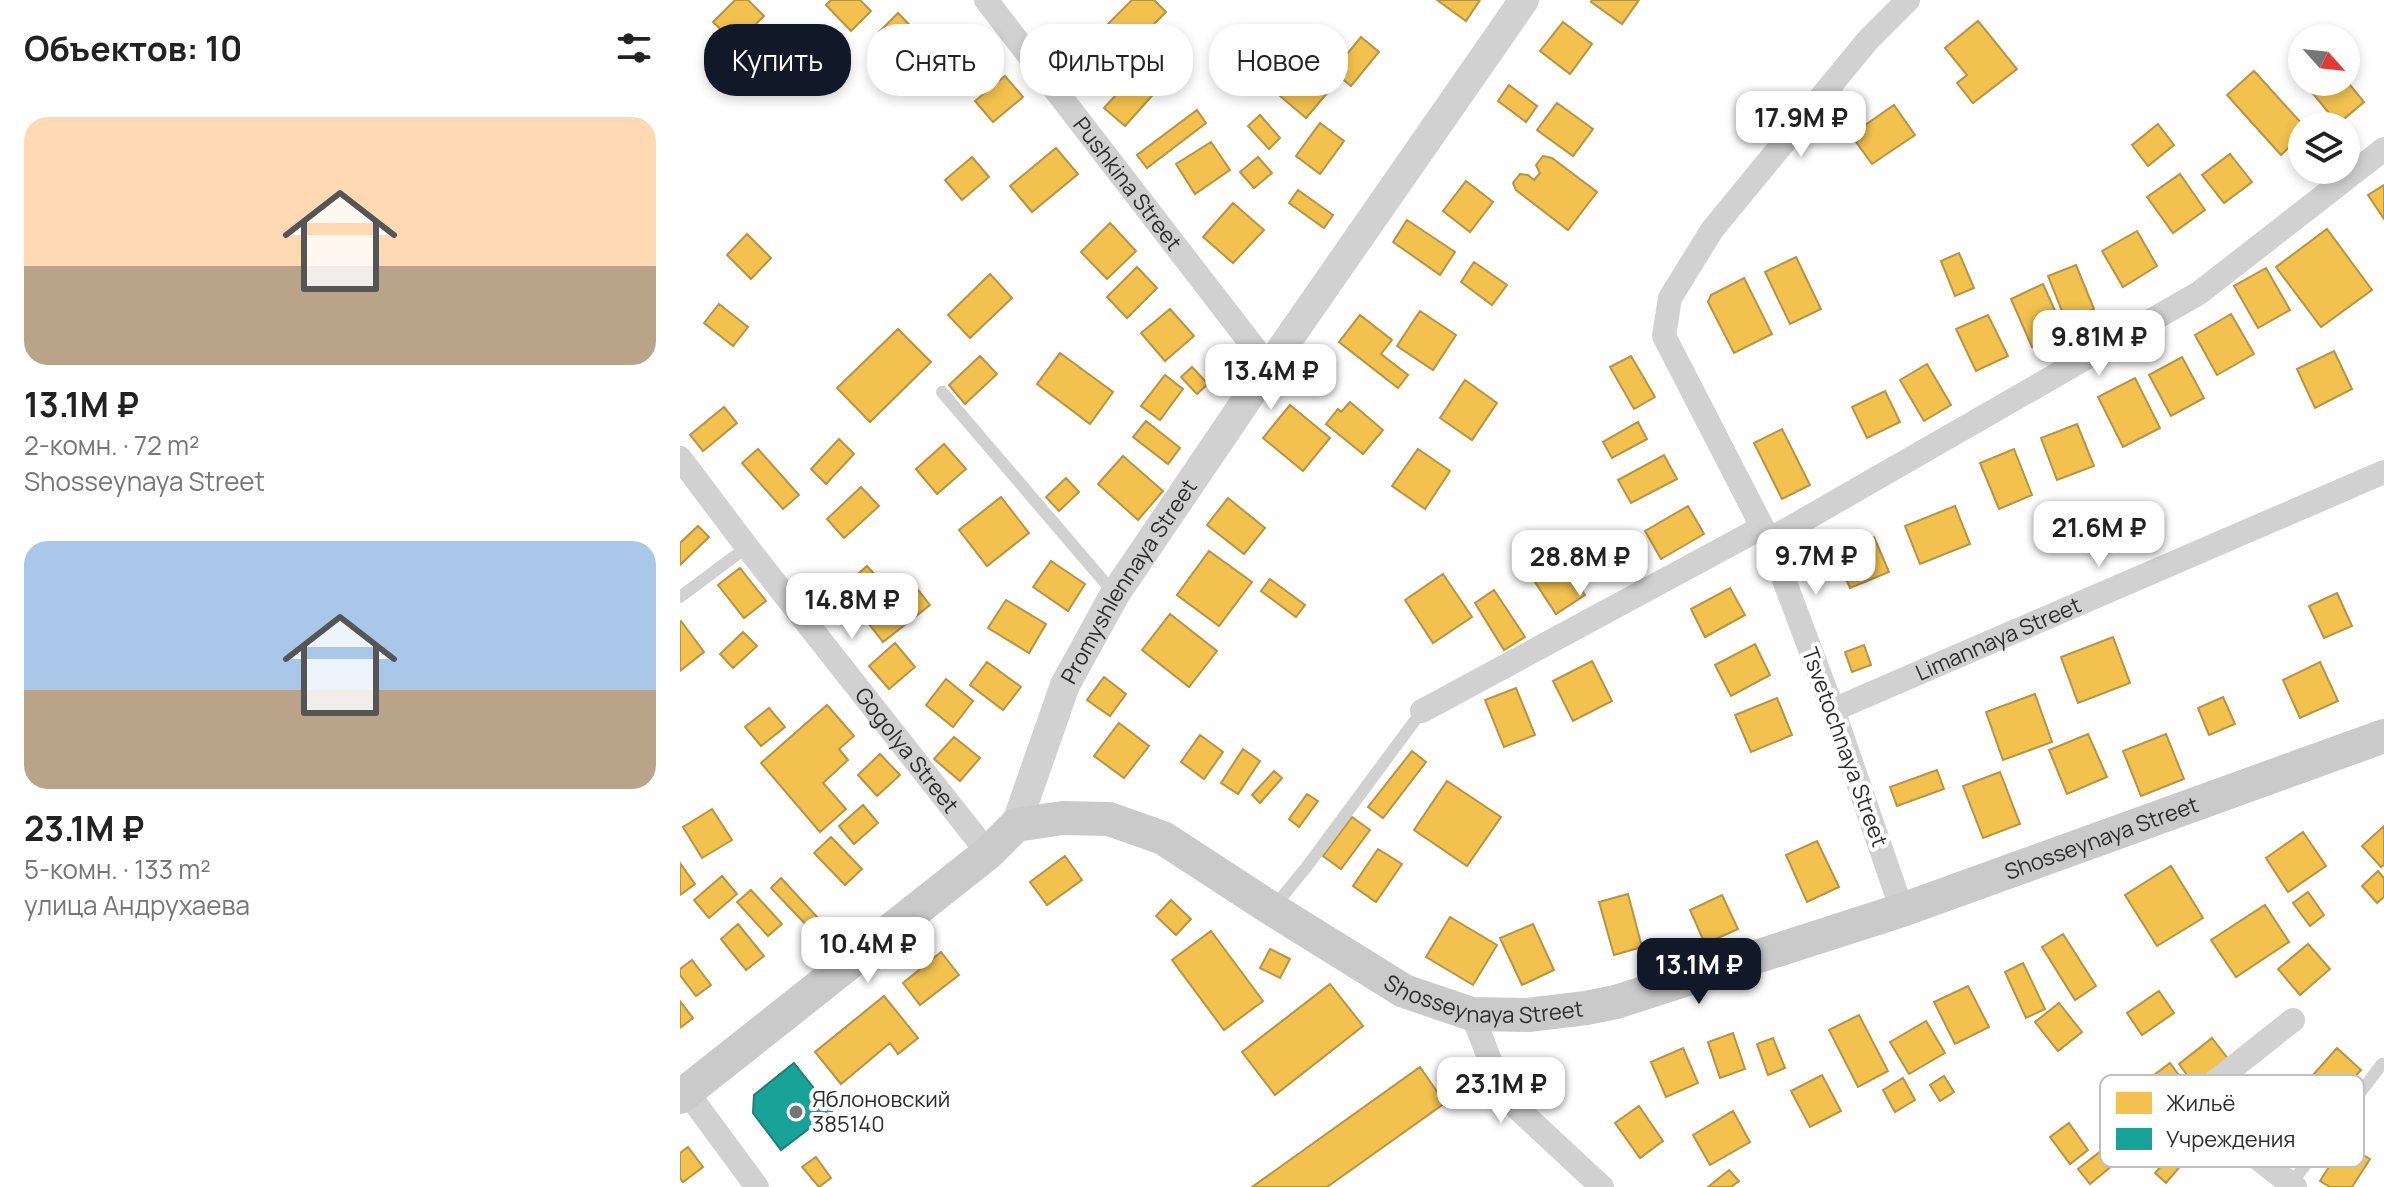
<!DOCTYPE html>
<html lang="ru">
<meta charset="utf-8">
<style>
:root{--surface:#fff;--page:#f2f2f2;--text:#222;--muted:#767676;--accent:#111827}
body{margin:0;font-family:Manrope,sans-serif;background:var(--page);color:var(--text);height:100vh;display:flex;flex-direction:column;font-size:30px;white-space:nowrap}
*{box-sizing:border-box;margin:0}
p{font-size:26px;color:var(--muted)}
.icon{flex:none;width:44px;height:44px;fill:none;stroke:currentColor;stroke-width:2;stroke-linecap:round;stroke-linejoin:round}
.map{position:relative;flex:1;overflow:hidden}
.sheet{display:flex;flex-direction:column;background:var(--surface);width:680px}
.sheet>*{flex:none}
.top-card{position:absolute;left:24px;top:24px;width:760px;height:72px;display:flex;gap:16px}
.needle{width:52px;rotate:117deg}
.fabs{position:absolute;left:1608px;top:24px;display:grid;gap:16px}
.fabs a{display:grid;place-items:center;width:72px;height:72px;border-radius:50%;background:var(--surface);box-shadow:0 4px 12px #0003;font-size:40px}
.price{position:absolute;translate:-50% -68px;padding:0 18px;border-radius:16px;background:#fff;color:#222;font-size:26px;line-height:52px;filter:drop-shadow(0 2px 4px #0008)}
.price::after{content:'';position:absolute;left:50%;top:48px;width:24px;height:18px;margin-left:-12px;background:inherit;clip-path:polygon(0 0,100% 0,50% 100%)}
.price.on{background:var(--accent);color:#fff}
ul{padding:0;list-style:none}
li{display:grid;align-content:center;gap:16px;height:424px;padding:0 24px}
li span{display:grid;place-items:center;height:248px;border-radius:24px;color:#555}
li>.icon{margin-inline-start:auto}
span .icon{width:144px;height:144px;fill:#fffc;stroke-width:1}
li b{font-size:34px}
h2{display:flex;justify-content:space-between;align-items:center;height:96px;padding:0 24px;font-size:34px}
.pill{padding:0 28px;border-radius:32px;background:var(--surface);box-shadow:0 4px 12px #0003;font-size:28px;line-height:72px}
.pill.on{background:var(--accent);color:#fff}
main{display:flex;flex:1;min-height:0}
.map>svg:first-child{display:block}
.homes{fill:#f2c14e;stroke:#b79444;stroke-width:2}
.public{fill:#17a398;stroke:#1d7f78;stroke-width:2}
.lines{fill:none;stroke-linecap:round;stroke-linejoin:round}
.service{stroke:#d1d1d1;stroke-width:12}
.minor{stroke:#d1d1d1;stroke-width:24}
.tertiary{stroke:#d1d1d1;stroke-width:30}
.secondary{stroke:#cacaca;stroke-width:34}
.poi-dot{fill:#767676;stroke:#fff;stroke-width:3}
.labels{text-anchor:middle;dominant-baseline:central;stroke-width:8;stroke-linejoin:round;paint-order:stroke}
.street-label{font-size:22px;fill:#2c2c2c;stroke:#fff}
.poi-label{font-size:22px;fill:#2c2c2c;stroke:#fff;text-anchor:start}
.key{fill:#fff;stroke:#c0c0c0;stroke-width:2}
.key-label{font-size:22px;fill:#2c2c2c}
</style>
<main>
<section class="sheet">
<h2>Объектов: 10<svg class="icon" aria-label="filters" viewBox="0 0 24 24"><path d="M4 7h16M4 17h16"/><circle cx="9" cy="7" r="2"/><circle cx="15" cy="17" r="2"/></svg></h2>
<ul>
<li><span style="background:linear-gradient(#ffd9b3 60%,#b9a48a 0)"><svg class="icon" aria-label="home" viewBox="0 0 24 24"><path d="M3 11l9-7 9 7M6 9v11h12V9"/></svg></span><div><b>13.1M ₽</b><p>2-комн. · 72 m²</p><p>Shosseynaya Street</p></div></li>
<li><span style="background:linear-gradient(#a9c7e8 60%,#b9a48a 0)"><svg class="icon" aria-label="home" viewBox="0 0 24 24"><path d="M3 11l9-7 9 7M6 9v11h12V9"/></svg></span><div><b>23.1M ₽</b><p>5-комн. · 133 m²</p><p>улица Андрухаева</p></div></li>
</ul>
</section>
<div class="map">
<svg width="1704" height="1187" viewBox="0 0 1704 1187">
<rect width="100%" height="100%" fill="#fff"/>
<path class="homes" d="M 55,0 L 68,0 L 84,16 L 56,44 L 33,22 Z
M 151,0 L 180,0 L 191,11 L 171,31 L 146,5 Z
M 452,0 L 474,0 L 486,12 L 433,65 L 410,42 Z
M 757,0 L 800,0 L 786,21 Z
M 912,0 L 959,0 L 942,24 L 911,2 Z
M 218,13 L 249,45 L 229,63 L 199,32 Z
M 1298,21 L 1337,69 L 1293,103 L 1277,83 L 1287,75 L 1265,48 Z
M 883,22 L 912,44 L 890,74 L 860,51 Z
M 116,32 L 144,62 L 112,91 L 85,61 Z
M 681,37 L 699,52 L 671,86 L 653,71 Z
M 265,57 L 283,78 L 264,94 L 247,73 Z
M 466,62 L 486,80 L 445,126 L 424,108 Z
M 623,70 L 648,92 L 626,118 L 600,96 Z
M 1574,71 L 1624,126 L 1622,126 L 1622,135 L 1601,155 L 1547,95 Z
M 325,76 L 343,97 L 313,122 L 295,101 Z
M 1666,80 L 1684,102 L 1658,124 L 1630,90 L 1639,82 L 1666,82 Z
M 829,85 L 857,106 L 846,122 L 818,101 Z
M 877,103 L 913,129 L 893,156 L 857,130 Z
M 1214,105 L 1235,135 L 1192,164 L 1171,135 Z
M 517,110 L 526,123 L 467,168 L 457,155 Z
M 580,115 L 600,138 L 589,149 L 568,126 Z
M 640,123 L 664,141 L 640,174 L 616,156 Z
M 1478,124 L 1494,145 L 1468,166 L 1452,145 Z
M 531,142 L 550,170 L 515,194 L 496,164 Z
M 376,148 L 398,174 L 352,212 L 330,186 Z
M 1550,154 L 1572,182 L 1544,203 L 1522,175 Z
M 863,156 L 872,158 L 917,192 L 888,230 L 836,190 L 833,183 L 840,174 L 848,175 L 854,180 L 860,173 L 856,165 Z
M 292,157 L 309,177 L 282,200 L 265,180 Z
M 578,157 L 592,173 L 574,188 L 560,172 Z
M 1500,174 L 1525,210 L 1493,233 L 1467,197 Z
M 786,181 L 813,202 L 790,232 L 763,211 Z
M 1704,185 L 1704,219 L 1688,195 Z
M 618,190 L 653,215 L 644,228 L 609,203 Z
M 553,203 L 584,230 L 553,263 L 523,237 Z
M 727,220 L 775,252 L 760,275 L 713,242 Z
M 430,223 L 456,251 L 427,279 L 401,252 Z
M 1647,229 L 1692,290 L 1641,327 L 1596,267 Z
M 1457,231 L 1477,266 L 1443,287 L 1422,251 Z
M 67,234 L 91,258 L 71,279 L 47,255 Z
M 1279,253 L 1294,288 L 1275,296 L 1261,261 Z
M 1116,257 L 1141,309 L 1110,324 L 1085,272 Z
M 794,262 L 827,285 L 812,305 L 781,282 Z
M 1396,265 L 1414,309 L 1386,321 L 1368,276 Z
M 457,267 L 477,288 L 447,318 L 427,297 Z
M 1586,268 L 1610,310 L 1578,328 L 1554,286 Z
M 310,274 L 332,298 L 290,338 L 268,315 Z
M 1064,278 L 1092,334 L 1054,353 L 1028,302 L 1031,295 Z
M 1363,284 L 1385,333 L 1352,347 L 1331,299 Z
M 39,304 L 68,327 L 53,346 L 24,323 Z
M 490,309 L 514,336 L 485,361 L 461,333 Z
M 740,311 L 776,335 L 753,370 L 717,346 Z
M 1551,314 L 1574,354 L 1537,375 L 1515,335 Z
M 680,315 L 712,340 L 701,354 L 728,375 L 718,388 L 659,342 Z
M 1308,315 L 1328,356 L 1296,371 L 1276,329 Z
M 218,329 L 251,362 L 190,422 L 157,388 Z
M 1654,351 L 1672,389 L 1635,408 L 1617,369 Z
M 380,353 L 433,392 L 410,424 L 357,384 Z
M 300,356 L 317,374 L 285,404 L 269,385 Z
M 951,356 L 975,397 L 954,409 L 930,367 Z
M 1502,357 L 1524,398 L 1491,416 L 1469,375 Z
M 1247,364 L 1271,405 L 1244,421 L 1220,380 Z
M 512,367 L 528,384 L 517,394 L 501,377 Z
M 485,375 L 503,389 L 480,420 L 461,406 Z
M 1455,378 L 1480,428 L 1443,447 L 1418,397 Z
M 785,380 L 817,403 L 792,440 L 760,418 Z
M 1205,391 L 1220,422 L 1187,438 L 1172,407 Z
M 670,402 L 703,430 L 683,454 L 646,424 L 658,409 L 661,412 Z
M 610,405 L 650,438 L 623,471 L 583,438 Z
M 44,407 L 57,423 L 23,451 L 10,435 Z
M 466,421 L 500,448 L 488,464 L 453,437 Z
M 958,422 L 967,439 L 932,458 L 923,442 Z
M 1397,424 L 1414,466 L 1377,480 L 1361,438 Z
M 1102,429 L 1130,485 L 1102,499 L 1074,443 Z
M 159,439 L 174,454 L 146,484 L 131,469 Z
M 264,444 L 286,469 L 257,494 L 236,469 Z
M 78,449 L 119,495 L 103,509 L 62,463 Z
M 738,449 L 770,471 L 745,509 L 712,486 Z
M 1334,449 L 1352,495 L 1319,509 L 1300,463 Z
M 984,455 L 997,479 L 951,503 L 938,480 Z
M 443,456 L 483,491 L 458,520 L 418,484 Z
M 386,478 L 399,492 L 379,511 L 366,497 Z
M 181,487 L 199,506 L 164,538 L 147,519 Z
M 321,497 L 349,533 L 307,566 L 279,530 Z
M 548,498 L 585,528 L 564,554 L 527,525 Z
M 1008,506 L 1024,534 L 981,559 L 965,531 Z
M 1275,506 L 1290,544 L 1240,564 L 1225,526 Z
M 18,526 L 29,537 L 0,565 L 0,543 Z
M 1194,537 L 1209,572 L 1170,588 L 1155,554 Z
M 529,551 L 572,582 L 539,626 L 497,595 Z
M 883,560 L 905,595 L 876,614 L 853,579 Z
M 371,561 L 405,584 L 388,611 L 353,587 Z
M 187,566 L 197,577 L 163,606 L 154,595 Z
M 60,568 L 86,601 L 64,618 L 38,585 Z
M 763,574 L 792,617 L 753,643 L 725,600 Z
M 590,579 L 625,605 L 616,617 L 581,591 Z
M 232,582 L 250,605 L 203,642 L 185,619 Z
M 1050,588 L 1065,615 L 1025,637 L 1011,609 Z
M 814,590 L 845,637 L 824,650 L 795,603 Z
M 1657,593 L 1672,626 L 1644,638 L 1629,606 Z
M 326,600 L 366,624 L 349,653 L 308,628 Z
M 490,614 L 537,651 L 509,687 L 462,650 Z
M 1,621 L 24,652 L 0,671 L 0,622 Z
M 63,632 L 77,646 L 53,668 L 40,654 Z
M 1433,637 L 1450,683 L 1398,703 L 1381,657 Z
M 215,643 L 235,667 L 209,689 L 189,666 Z
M 1075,644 L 1090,675 L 1051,696 L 1035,665 Z
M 1184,645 L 1191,665 L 1172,672 L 1165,652 Z
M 912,661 L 932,701 L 893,721 L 873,681 Z
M 307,662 L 341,687 L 323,710 L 290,685 Z
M 1640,662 L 1658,701 L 1620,718 L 1603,680 Z
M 424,677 L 446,694 L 430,716 L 407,700 Z
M 266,679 L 293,701 L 273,727 L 246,705 Z
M 836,688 L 855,735 L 824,747 L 805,700 Z
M 1355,694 L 1372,742 L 1323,760 L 1306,712 Z
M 1543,697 L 1555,724 L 1529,735 L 1518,708 Z
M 1097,698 L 1112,735 L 1071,752 L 1055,715 Z
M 147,705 L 174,736 L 159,749 L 168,760 L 143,783 L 166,809 L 140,832 L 81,763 Z
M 89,708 L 105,727 L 81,746 L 65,727 Z
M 439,723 L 469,746 L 444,778 L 414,756 Z
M 1408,734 L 1427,777 L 1387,794 L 1369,750 Z
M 1486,734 L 1504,779 L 1461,796 L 1443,751 Z
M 520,735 L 543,752 L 524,779 L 501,762 Z
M 274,737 L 300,758 L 280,781 L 254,759 Z
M 563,749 L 580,761 L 558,794 L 541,783 Z
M 732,751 L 746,762 L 703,818 L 688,807 Z
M 200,754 L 220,775 L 197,796 L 178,775 Z
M 1257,770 L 1264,789 L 1217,806 L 1210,787 Z
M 594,771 L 602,778 L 580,803 L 572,795 Z
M 1320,772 L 1340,824 L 1303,838 L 1283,786 Z
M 767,781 L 821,817 L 787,866 L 734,830 Z
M 627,794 L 638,801 L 619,827 L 609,819 Z
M 183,805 L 198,823 L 174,844 L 159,826 Z
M 32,809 L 52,840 L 22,858 L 3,827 Z
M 672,817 L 690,830 L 661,869 L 643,856 Z
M 1704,826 L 1704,865 L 1701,867 L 1682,846 Z
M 1623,832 L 1646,866 L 1608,892 L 1586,858 Z
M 151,837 L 182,869 L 165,885 L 134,853 Z
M 1137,841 L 1159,887 L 1127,902 L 1106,855 Z
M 698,849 L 722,864 L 696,902 L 673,886 Z
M 385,856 L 402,880 L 367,905 L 350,882 Z
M 0,863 L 15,884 L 0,895 Z
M 1491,866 L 1523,918 L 1477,946 L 1445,895 Z
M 1698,871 L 1704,878 L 1704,897 L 1697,903 L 1682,886 Z
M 42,876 L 57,894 L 29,918 L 14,900 Z
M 101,878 L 139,919 L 130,929 L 91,888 Z
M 71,890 L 102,924 L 88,936 L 57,902 Z
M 1628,892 L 1644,915 L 1630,926 L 1613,903 Z
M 948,894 L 962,947 L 934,955 L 919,902 Z
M 1042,895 L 1058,929 L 1025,944 L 1010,910 Z
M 491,900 L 511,919 L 496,935 L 476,916 Z
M 1585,905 L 1609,942 L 1556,977 L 1531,940 Z
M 770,917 L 817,945 L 793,985 L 746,957 Z
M 58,924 L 84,956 L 66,970 L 41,939 Z
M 853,924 L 874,970 L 842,985 L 820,938 Z
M 531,931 L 583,1001 L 544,1030 L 492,960 Z
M 1383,934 L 1416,986 L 1395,1000 L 1362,947 Z
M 1628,944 L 1650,969 L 1620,995 L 1598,969 Z
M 590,949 L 610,959 L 600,978 L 580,968 Z
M 261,952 L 279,975 L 240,1005 L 223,983 Z
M 12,960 L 31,985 L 16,996 L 0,975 L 0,969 Z
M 1343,963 L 1365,1009 L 1346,1018 L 1325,972 Z
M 650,984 L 683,1026 L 595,1095 L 562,1052 Z
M 1288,986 L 1309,1027 L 1275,1044 L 1254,1002 Z
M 1479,991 L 1494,1013 L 1462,1035 L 1447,1013 Z
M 204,996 L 238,1038 L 218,1054 L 210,1043 L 161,1084 L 135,1052 Z
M 0,1001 L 13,1018 L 0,1028 Z
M 1379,1003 L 1402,1032 L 1378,1051 L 1355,1022 Z
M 1179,1015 L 1208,1071 L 1178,1087 L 1149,1030 Z
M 1246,1021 L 1265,1053 L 1229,1074 L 1210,1042 Z
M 1053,1033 L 1065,1069 L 1040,1078 L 1028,1042 Z
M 1093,1038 L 1105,1068 L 1088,1075 L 1077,1044 Z
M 1532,1038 L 1549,1060 L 1515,1086 L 1499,1064 Z
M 1003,1048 L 1018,1083 L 986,1097 L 971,1062 Z
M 1657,1048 L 1681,1070 L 1657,1096 L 1633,1075 Z
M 1490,1063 L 1507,1086 L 1491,1098 L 1474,1075 Z
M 740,1067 L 765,1103 L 647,1187 L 572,1187 Z
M 1142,1075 L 1161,1111 L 1130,1127 L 1111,1091 Z
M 1264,1076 L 1274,1092 L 1260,1101 L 1250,1085 Z
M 1223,1078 L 1235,1100 L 1215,1112 L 1203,1090 Z
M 959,1106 L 983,1141 L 960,1158 L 935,1123 Z
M 1053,1111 L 1070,1142 L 1030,1165 L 1013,1135 Z
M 1389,1123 L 1408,1150 L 1390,1164 L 1370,1137 Z
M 1508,1135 L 1519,1144 L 1486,1183 L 1475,1173 Z
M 1440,1136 L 1451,1150 L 1410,1184 L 1398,1169 Z
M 1664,1143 L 1690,1159 L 1672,1187 L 1650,1187 L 1640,1181 Z
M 8,1147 L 23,1167 L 3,1182 L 0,1178 L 0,1153 Z
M 136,1157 L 151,1178 L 139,1187 L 122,1167 Z
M 1049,1170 L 1059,1181 L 1051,1187 L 1028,1187 Z"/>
<path class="public" d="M 114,1063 L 152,1111 L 101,1150 L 73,1113 L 74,1095 Z"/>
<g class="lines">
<path class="service" d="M 262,392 L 433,592
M 0,597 L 67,547
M 594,907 L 628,865 L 742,711
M 1611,1184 L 1702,1064"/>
<g class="minor">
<path id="s1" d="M 306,0 L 589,367"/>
<path id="s2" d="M 0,458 L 67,547 L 308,853"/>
<path d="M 1089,540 L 1519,293 L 1704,149"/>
<path id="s3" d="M 1153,710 L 1704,472"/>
<path d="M 742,711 L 1081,528"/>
<path d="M 1222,910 L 1153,710 L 1089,540 L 984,336 L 990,298 L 1032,230 L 1188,40 L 1228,0"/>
<path d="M 792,1014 L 824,1096 L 922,1187"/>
<path d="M 1613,1020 L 1507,1104 L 1615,1187"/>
<path d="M 7,1092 L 77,1187"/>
</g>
<path class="tertiary" id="s4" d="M 336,825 L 385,685 L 435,594 L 589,367 L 844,0"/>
<path class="secondary" id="s5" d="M 0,1097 L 308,853 L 336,825 L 383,818 L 429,819 L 483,838 L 592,909 L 724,991 L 792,1014 L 848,1015 L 906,1008 L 936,1002 L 1222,910 L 1704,736"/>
</g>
<circle class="poi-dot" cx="116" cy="1112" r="8"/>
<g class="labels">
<g class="street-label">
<text stroke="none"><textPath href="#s1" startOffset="232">Pushkina Street</textPath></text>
<text stroke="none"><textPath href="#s4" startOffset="270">Promyshlennaya Street</textPath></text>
<text stroke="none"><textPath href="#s3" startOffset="180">Limannaya Street</textPath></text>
<text transform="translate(1165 747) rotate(70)">Tsvetochnaya Street</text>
<text stroke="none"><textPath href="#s2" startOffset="370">Gogolya Street</textPath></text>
<text stroke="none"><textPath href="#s5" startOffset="1598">Shosseynaya Street</textPath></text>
<text stroke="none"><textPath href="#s5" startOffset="950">Shosseynaya Street</textPath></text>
</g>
<g class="poi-label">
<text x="132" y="1099">Яблоновский<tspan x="132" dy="25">385140</tspan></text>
</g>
</g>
<rect x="1420" y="1075" width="264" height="92" rx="12" class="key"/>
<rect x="1436" y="1092" width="36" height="22" fill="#f2c14e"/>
<rect x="1436" y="1128" width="36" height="22" fill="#17a398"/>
<g class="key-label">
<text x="1486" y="1111">Жильё</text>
<text x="1486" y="1147">Учреждения</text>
</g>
</svg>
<div class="fabs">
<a><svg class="needle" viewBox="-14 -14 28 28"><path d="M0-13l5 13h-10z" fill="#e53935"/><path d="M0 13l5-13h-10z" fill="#767676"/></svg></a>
<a><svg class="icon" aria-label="layers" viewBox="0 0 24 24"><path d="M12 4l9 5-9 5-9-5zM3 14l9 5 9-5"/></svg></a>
</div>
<b class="price" style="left:1121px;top:159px">17.9M ₽</b>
<b class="price" style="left:1419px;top:378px">9.81M ₽</b>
<b class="price" style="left:591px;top:412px">13.4M ₽</b>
<b class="price" style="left:1419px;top:569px">21.6M ₽</b>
<b class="price" style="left:1136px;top:597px">9.7M ₽</b>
<b class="price" style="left:900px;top:598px">28.8M ₽</b>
<b class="price" style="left:172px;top:641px">14.8M ₽</b>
<b class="price" style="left:188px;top:985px">10.4M ₽</b>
<b class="price on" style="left:1019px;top:1006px">13.1M ₽</b>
<b class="price" style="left:821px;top:1125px">23.1M ₽</b>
<div class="top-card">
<a class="pill on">Купить</a>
<a class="pill">Снять</a>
<a class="pill">Фильтры</a>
<a class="pill">Новое</a>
</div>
</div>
</main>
